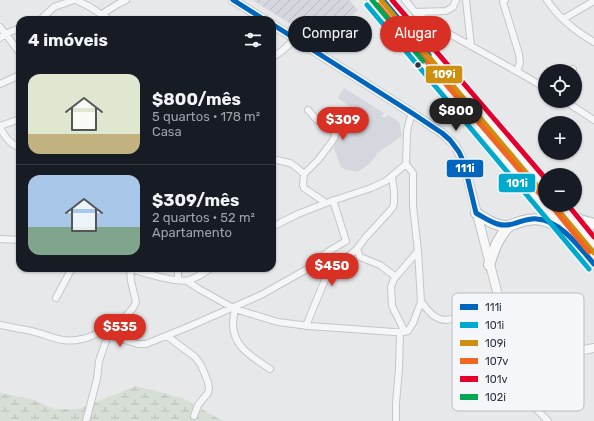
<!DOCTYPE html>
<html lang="pt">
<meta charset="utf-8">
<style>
:root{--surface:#171b24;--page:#242831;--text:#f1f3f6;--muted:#9ea1a6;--line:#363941;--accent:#d93025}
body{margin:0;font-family:Rubik,sans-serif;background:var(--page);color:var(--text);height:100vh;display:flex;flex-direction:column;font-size:15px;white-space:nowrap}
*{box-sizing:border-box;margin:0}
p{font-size:13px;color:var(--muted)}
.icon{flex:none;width:22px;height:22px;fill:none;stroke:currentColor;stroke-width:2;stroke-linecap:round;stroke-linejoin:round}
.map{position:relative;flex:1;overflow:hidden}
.panel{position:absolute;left:16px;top:16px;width:260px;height:256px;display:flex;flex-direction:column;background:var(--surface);border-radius:12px;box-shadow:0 1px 3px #0004}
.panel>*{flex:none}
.guide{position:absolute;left:288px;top:16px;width:246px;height:36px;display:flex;gap:8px}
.fabs{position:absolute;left:538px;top:64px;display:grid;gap:8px}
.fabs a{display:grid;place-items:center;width:44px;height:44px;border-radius:50%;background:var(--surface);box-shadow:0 1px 3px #0004;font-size:20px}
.price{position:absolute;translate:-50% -34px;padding:0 9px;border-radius:14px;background:var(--accent);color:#fff;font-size:13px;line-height:26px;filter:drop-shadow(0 1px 2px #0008)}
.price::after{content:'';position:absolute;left:50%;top:24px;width:12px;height:9px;margin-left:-6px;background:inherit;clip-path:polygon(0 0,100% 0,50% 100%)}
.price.current{background:#222;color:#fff}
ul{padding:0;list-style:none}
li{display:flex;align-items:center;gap:12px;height:100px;padding:0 12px}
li+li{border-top:1px solid var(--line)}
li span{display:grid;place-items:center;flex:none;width:112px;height:80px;border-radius:12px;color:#555}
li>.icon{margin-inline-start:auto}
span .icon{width:48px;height:48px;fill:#fffc;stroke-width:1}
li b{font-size:17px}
h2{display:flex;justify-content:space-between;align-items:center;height:48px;padding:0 12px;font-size:17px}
.tag{padding:0 14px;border-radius:18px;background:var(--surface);box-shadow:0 1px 3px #0004;font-size:14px;line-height:36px}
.tag.current{background:var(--accent);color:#fff}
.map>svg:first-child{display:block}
.built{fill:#d4d7dd}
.industrial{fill:url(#industrial-furrows)}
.wetland{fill:url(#wetland-marsh)}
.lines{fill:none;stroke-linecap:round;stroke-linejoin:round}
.minor-casing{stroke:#c4c6c8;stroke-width:8}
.secondary-casing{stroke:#c4c6c8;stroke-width:10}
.trunk-casing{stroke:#b8bbbf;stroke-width:12}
.minor{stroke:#f5f6f7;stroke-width:6}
.secondary{stroke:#f8f8f8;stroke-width:8}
.trunk{stroke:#f8f8f8;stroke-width:10}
.bus-1-casing{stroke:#f4f6f9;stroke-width:8}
.bus-2-casing{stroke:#f4f6f9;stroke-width:8}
.bus-3-casing{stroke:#f4f6f9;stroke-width:8}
.bus-4-casing{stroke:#f4f6f9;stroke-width:8}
.bus-5-casing{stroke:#f4f6f9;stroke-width:8}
.bus-6-casing{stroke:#f4f6f9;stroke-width:8}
.bus-1{stroke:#0065bd;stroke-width:5}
.bus-2{stroke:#00a9ce;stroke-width:5}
.bus-3{stroke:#ce8f0e;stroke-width:5}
.bus-4{stroke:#f26522;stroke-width:5}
.bus-5{stroke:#e4002b;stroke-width:5}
.bus-6{stroke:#00a651;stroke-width:5}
.bus-dot{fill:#2b3445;stroke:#f4f6f9;stroke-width:1.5}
.key{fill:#f4f6f9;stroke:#b8bcc3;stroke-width:1}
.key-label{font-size:11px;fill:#2b3445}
.line-badge{stroke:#f4f6f9;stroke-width:1.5}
.badge-label{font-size:11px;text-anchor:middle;font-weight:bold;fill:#fff}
</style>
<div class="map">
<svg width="594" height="421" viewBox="0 0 594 421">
<defs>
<pattern id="industrial-furrows" width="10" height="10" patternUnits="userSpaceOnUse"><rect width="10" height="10" fill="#d4d7dd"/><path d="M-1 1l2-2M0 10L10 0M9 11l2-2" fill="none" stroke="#b6b9bf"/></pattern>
<pattern id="wetland-marsh" width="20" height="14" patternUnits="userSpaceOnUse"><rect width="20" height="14" fill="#d6ded6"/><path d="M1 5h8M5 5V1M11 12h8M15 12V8" fill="none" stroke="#b8bfb9"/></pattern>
</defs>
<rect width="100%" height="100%" fill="#e6e8ea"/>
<path class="built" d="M 344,88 L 384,113 L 381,116 L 385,118 L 388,115 L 399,122 L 402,136 L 376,154 L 377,155 L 369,164 L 357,172 L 341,168 L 334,148 L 341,125 L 353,109 L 338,98 Z"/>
<path class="industrial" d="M 253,0 L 349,0 L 358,10 L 322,44 Z"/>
<path class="wetland" d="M 136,386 L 182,398 L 223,421 L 0,421 L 0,393 L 31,399 L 54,409 L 79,409 Z"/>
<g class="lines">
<defs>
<path id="minor" d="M 76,0 L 90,7 L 110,20
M 405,0 L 415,12 L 428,22 L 525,76 L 545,88
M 466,0 L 471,46
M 505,0 L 503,2 L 519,54 L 520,63 L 517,71
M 547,0 C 558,17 577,32 594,42
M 415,12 L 446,11 L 453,7 L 456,0
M 102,14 L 118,4 L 126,0
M 563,19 L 594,1
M 40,20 L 54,7 L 74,0
M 0,27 L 20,53
M 0,38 L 5,34 L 20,28
M 272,58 L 283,50 L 295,39
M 572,71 L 573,69
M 0,84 L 20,75
M 565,101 L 594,120
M 308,110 L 317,120 L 333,129 L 335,133 L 334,138 L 331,143 L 318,160 L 304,174 L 303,185 L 304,188 L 326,203
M 0,126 L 20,119
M 0,128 C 6,138 9,143 20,148
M 272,159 L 290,163 L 296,167 L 304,174
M 272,227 L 298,214 L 326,203 L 371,188 L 386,181 L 406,164
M 0,239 L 20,240
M 357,249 L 360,257 L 380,265 L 396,277
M 128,268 C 141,272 178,284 189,280 C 197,278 204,273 211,268
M 178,280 L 178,268
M 187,281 L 199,289 L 235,309 L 278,322 L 309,326 L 394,332 L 408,331 L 413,323 L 421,302 L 418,251 L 413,206 L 413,173 L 406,164 L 407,133 L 408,126 L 412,113
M 56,298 L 72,268
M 421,302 C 429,311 434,320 447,320 L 500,306
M 235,309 C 234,314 233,320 233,325 C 234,348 253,357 270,369
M 0,325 C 10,327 20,329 31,331 C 50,335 61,344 82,339 C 93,337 103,330 113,325
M 306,326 L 322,287 L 326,278 L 333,269 L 357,249 L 365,238 L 389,212 L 393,207 L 394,203 L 394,191 L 392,177
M 405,332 L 392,306 L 391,287 L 394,279 L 418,251
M 108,335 L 138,344 L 146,344 L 188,327 L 261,295 L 309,268 L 329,251 L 346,241 L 333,200
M 167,336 L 195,357 L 201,365 L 208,382 L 209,388 L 208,393 L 198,405 L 194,416
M 526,344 L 522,359 L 523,382 L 528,394 L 535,408 L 548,421
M 86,421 L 97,379 L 99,361 L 108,335 L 113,325 L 126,316 L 133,308 L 136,302 L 131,281 L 130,269
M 396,421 L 396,403 L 399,369 L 400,332"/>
<path id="secondary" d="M 233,0 L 265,20
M 272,24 L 412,113 L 442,133 L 455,145 L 464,163 L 502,311 C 520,357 552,357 594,348"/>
<path id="trunk" d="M 372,0 L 594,264
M 383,0 L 545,189
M 559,205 L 594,248
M 568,212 L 580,220 L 594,224
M 476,213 C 486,219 496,227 508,226 C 513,225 518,222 523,221 C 538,217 547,220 559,228
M 489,265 C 495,248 497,239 509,226"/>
</defs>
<use href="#minor" class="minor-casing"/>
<use href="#secondary" class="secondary-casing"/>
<use href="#trunk" class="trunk-casing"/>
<use href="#minor" class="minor"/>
<use href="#secondary" class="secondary"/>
<use href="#trunk" class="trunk"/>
<defs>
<path id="bus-1" d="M 233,0 L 265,20
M 383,0 L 429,55
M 272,24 L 412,113 L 442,133 L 450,140 L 459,152 L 464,163 L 476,213 C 490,221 500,229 516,223 C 523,221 530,218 537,219 C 560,220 580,248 594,264"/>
<path id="bus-2" d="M 367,5 L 589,269"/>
<path id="bus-3" d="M 381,0 L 545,195
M 554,205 L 594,253"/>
<path id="bus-4" d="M 378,5 L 540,194
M 554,209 L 589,252"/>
<path id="bus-5" d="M 392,0 L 545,178
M 568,205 L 594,237"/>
<path id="bus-6" d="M 372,0 L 423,61"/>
</defs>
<use href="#bus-1" class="bus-1-casing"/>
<use href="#bus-2" class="bus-2-casing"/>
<use href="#bus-3" class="bus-3-casing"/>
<use href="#bus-4" class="bus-4-casing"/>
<use href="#bus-5" class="bus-5-casing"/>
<use href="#bus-6" class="bus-6-casing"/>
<use href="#bus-1" class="bus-1"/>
<use href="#bus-2" class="bus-2"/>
<use href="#bus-3" class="bus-3"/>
<use href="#bus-4" class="bus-4"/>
<use href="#bus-5" class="bus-5"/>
<use href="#bus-6" class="bus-6"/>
</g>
<circle class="bus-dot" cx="418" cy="65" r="3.5"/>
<rect x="452" y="293" width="132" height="118" rx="6" class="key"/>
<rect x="460" y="304" width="18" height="6" fill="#0065bd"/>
<rect x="460" y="322" width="18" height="6" fill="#00a9ce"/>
<rect x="460" y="340" width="18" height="6" fill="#ce8f0e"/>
<rect x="460" y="358" width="18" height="6" fill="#f26522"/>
<rect x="460" y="376" width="18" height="6" fill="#e4002b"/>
<rect x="460" y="394" width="18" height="6" fill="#00a651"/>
<g class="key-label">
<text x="485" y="311">111i</text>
<text x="485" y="329">101i</text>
<text x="485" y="347">109i</text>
<text x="485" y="365">107v</text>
<text x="485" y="383">101v</text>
<text x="485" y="401">102i</text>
</g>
<g class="line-badge">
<rect x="425" y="65" width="38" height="19" rx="4" fill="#ce8f0e"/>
<rect x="446" y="159" width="38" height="19" rx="4" fill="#0065bd"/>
<rect x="498" y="173" width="38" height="20" rx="4" fill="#00a9ce"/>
</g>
<g class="badge-label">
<text x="444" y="78">109i</text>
<text x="465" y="172">111i</text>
<text x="517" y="187">101i</text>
</g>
</svg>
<div class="fabs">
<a><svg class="icon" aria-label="locate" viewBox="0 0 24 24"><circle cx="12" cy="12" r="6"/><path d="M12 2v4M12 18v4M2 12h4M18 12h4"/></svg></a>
<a>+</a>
<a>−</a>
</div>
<b class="price current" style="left:456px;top:132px">$800</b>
<b class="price" style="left:343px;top:141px">$309</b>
<b class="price" style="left:332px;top:287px">$450</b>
<b class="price" style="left:120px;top:348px">$535</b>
<div class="guide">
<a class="tag">Comprar</a>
<a class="tag current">Alugar</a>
</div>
<section class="panel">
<h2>4 imóveis<svg class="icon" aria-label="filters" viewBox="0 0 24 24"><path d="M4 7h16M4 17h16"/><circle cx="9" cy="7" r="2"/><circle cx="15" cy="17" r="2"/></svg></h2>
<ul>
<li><span style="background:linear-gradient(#dfe7d0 75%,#c2b280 0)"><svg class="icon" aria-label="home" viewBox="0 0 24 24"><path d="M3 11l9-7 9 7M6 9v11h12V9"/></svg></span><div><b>$800/mês</b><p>5 quartos · 178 m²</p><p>Casa</p></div></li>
<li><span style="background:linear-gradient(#a9c7e8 65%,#7fa58c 0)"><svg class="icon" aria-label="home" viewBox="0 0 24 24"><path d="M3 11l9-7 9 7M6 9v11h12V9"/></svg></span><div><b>$309/mês</b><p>2 quartos · 52 m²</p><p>Apartamento</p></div></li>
</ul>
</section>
</div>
